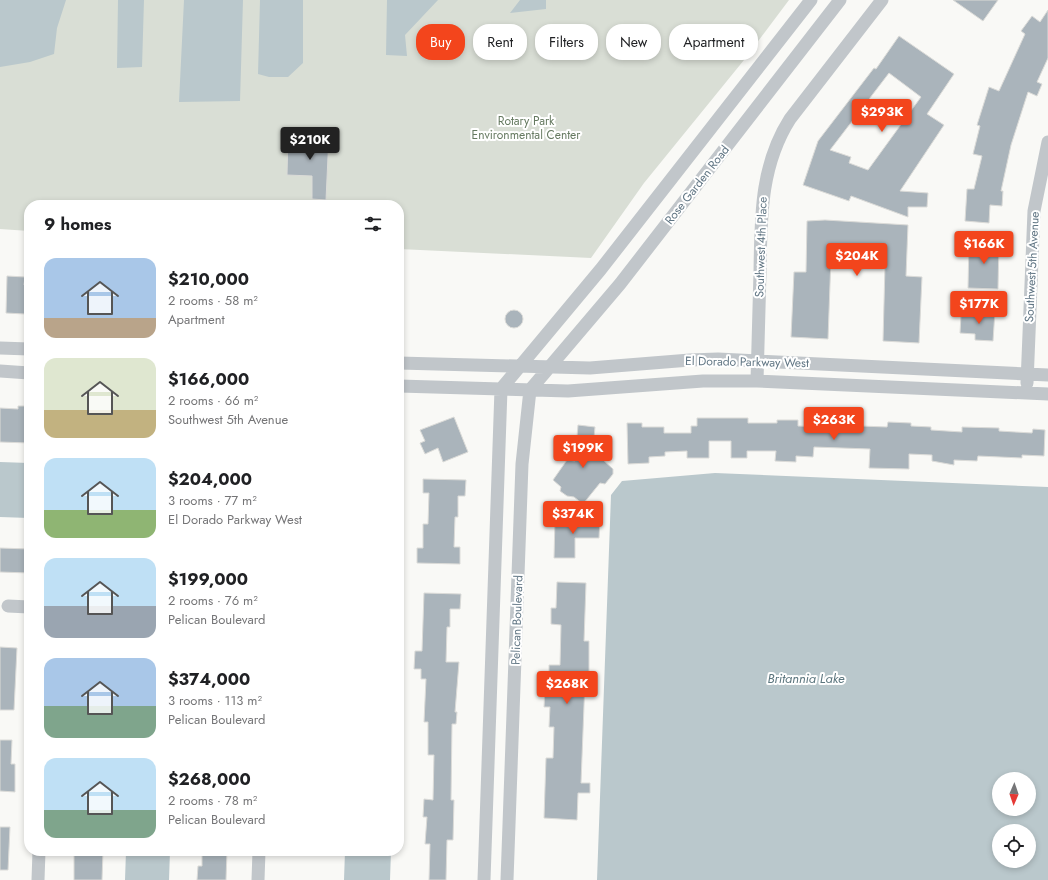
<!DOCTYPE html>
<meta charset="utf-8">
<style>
:root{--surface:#fff;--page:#f2f2f2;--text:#202124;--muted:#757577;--accent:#f3451c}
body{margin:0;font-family:Jost,sans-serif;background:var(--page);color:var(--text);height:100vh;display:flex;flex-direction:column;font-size:15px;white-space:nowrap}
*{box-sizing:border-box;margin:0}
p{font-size:13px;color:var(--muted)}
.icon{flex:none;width:22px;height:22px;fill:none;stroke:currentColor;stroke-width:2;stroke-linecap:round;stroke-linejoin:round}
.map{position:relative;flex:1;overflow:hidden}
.details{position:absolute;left:24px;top:200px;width:380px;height:656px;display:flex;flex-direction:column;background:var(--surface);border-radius:16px;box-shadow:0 2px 6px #0003}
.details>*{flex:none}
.banner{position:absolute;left:416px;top:24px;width:380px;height:36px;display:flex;gap:8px}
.needle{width:26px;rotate:182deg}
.buttons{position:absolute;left:992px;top:772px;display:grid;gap:8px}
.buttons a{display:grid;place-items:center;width:44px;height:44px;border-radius:50%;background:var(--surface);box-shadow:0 2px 6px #0003;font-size:20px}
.price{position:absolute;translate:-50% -34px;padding:0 9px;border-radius:4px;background:var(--accent);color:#fff;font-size:13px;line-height:26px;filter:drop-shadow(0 1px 2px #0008)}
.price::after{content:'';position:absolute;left:50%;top:24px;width:12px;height:9px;margin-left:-6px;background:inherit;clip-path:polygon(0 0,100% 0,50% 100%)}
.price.selected{background:#222;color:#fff}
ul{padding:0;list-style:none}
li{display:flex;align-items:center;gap:12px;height:100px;padding:0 20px}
li span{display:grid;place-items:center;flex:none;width:112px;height:80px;border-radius:12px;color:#555}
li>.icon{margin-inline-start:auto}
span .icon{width:48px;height:48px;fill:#fffc;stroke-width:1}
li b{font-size:17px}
h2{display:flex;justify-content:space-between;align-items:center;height:48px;padding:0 20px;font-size:17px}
.tag{padding:0 14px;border-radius:16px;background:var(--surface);box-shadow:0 2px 6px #0003;font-size:14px;line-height:36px}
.tag.selected{background:var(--accent);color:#fff}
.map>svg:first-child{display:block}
.green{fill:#d9ded5}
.water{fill:#bac8cc;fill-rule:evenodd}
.building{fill:#aab4bb;stroke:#dbdbd8;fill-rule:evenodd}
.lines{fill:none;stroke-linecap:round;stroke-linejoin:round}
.minor{stroke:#c1c6ca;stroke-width:13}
.labels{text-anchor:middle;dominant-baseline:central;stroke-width:4;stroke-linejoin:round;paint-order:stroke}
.park-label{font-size:12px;fill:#667a61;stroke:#fff}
.street-label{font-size:12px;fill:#617684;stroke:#fff}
.water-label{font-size:13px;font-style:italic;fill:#5c767e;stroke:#fff}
</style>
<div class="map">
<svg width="1048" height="880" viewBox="0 0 1048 880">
<rect width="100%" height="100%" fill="#f9f9f6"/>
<path class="green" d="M 0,0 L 789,0 L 744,60 L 644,183 L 591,258 L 399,249 L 399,205 L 29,205 L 29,231 L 0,229 Z"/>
<path class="water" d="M 0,0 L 66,0 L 57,28 L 54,54 L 30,62 L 0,67 Z
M 118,0 L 144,0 L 142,67 L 117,68 Z
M 184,0 L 243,0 L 240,101 L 179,102 Z
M 260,0 L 303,0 L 303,63 L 288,77 L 269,77 L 258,74 Z
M 387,0 L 438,0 L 405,35 L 407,56 L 386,55 Z
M 520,0 L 546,0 L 546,9 L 510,13 Z
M 0,462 L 29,463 L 29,518 L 0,517 Z
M 715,473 L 1048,487 L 1048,880 L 597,880 L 611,495 L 622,481 ZM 999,779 L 1029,779 L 1029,809 L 999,809 ZM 999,831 L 1029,831 L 1029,861 L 999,861 Z
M 399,477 L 403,477 L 399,608 Z
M 126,851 L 170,851 L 169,880 L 125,880 Z
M 345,851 L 391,851 L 390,880 L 344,880 Z"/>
<path class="building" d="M 953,0 L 998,0 L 983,21 Z
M 1048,10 L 1048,58 L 1037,82 L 1042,84 L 1037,96 L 1028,92 L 1011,145 L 1001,191 L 1003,191 L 1002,206 L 990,205 L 989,223 L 965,221 L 967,189 L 974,189 L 982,156 L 973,154 L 980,126 L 977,125 L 989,87 L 999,91 L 1025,34 L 1021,31 L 1032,16 L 1040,22 Z
M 899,36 L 954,74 L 927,114 L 944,125 L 900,191 L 928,193 L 927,207 L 908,207 L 908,217 L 851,196 L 849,201 L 803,185 L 818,141 L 874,68 L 876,69 ZM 889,73 L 921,97 L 868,170 L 849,163 L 851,157 L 830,150 Z
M 288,134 L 329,135 L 326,200 L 312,199 L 312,176 L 287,175 Z
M 825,220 L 908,225 L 906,276 L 922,277 L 919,343 L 883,341 L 885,265 L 869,265 L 870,259 L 840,257 L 831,257 L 828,339 L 791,337 L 794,272 L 806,272 L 807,221 Z
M 969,241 L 999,241 L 998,289 L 968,288 Z
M 7,276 L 25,277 L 24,285 L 29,286 L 29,310 L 26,310 L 25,314 L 6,313 Z
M 968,310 L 995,311 L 993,341 L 975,340 L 975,334 L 960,333 L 961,315 L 968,315 Z
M505 319a9 9 0 1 1 18 0a9 9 0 1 1-18 0Z
M 18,406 L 29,406 L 29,443 L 0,442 L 0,408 L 18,409 Z
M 454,417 L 468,452 L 443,462 L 438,448 L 425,454 L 420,443 L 425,441 L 420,430 Z
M 697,418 L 748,418 L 748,423 L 777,423 L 777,420 L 798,420 L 798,426 L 838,428 L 838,421 L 860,422 L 860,426 L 887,427 L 888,422 L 911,423 L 911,426 L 931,427 L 931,430 L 962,432 L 962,427 L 999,428 L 999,431 L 1032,433 L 1033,429 L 1045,430 L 1044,456 L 1022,455 L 1022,458 L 978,456 L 977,461 L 954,460 L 954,465 L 932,461 L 932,455 L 909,454 L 909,469 L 869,468 L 870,449 L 814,447 L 813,457 L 796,456 L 796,462 L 775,461 L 776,451 L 747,451 L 747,458 L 731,458 L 731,441 L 709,441 L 709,458 L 687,458 L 687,451 L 665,452 L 665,456 L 649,457 L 649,463 L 628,464 L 627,423 L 642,423 L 642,427 L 664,427 L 664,433 L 691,433 L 691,426 L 697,426 Z
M 578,425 L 595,427 L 592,459 L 603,460 L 613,469 L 613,474 L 605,484 L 600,483 L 583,504 L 574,497 L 567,496 L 560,491 L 561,487 L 553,480 L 567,460 L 575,461 Z
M 423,479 L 466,480 L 465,496 L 458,496 L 458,517 L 455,517 L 454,547 L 460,547 L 460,564 L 417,563 L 417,548 L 423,548 L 423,524 L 428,524 L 429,493 L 423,493 Z
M 555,519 L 600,519 L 599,538 L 575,538 L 575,558 L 554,558 Z
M 0,548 L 29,549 L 29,573 L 0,572 Z
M 557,582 L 586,583 L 584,641 L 589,641 L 589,680 L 585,680 L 581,783 L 590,783 L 590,793 L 578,793 L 577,820 L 544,818 L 546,758 L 553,758 L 554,727 L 549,727 L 550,707 L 544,707 L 545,688 L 549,688 L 549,665 L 560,665 L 561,625 L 551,624 L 551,608 L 556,608 Z
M 424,593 L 461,594 L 460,609 L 450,609 L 450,627 L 447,627 L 446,662 L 459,662 L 455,712 L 457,712 L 456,724 L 452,724 L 451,800 L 454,800 L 453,840 L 447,840 L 446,880 L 429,880 L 430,844 L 425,844 L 427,817 L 423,817 L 424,799 L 433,800 L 434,755 L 428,755 L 428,722 L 424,722 L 426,679 L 421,679 L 421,669 L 414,669 L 415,651 L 422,651 Z
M 0,647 L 17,648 L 14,710 L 0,710 Z
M 0,740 L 12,740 L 11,764 L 15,764 L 15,792 L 0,791 Z
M 0,827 L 10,827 L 8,870 L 0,870 Z
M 74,851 L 103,851 L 102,880 L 74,880 Z
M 202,851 L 227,851 L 226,880 L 197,880 L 198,866 L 202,866 Z"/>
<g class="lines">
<path class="minor" d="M 0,348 L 29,349
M 399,363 L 590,368 L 690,360 L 718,359 L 1048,375
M 0,371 L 29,373
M 757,381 C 758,345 759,308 760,272 C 761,218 760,166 790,119 L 882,0
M 1027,383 L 1034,211 L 1048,142
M 399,386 L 568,391 L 703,381 L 757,381 L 1048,394
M 8,606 L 29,607
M 38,880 L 39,851
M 258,880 L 259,851
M 484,880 L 501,389 L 601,269 L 811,0
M 507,880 L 522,464 L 530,390 L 620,284 L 840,0"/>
</g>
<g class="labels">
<g class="park-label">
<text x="526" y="121">Rotary Park<tspan x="526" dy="14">Environmental Center</tspan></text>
</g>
<g class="street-label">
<text transform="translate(697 185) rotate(-52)">Rose Garden Road</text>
<text transform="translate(761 247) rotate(-88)">Southwest 4th Place</text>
<text transform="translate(1032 267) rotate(-87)">Southwest 5th Avenue</text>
<text transform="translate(747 362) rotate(1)">El Dorado Parkway West</text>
<text transform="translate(517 620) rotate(-88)">Pelican Boulevard</text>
</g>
<g class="water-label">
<text x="806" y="678">Britannia Lake</text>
</g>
</g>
</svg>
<div class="buttons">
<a><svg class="needle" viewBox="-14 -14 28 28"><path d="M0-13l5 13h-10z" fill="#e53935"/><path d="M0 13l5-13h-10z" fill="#757577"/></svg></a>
<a><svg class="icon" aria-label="locate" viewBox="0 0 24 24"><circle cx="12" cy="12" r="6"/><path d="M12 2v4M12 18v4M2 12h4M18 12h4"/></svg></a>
</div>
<b class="price" style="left:882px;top:133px">$293K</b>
<b class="price selected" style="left:310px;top:161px">$210K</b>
<b class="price" style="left:984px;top:265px">$166K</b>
<b class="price" style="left:857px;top:277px">$204K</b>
<b class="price" style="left:979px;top:325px">$177K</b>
<b class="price" style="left:834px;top:441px">$263K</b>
<b class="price" style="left:583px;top:469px">$199K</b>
<b class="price" style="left:573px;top:535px">$374K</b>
<b class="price" style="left:567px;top:705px">$268K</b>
<div class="banner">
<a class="tag selected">Buy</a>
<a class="tag">Rent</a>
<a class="tag">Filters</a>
<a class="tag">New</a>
<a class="tag">Apartment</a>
</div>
<section class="details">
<h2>9 homes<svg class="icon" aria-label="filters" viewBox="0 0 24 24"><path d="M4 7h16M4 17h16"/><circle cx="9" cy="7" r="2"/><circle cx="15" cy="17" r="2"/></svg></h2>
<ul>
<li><span style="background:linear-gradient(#a9c7e8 75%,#b9a48a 0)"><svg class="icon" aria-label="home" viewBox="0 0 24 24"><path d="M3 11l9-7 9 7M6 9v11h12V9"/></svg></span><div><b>$210,000</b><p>2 rooms · 58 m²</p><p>Apartment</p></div></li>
<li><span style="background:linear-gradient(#dfe7d0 65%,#c2b280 0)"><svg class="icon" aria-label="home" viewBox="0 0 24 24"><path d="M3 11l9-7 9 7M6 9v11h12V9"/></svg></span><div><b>$166,000</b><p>2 rooms · 66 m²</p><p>Southwest 5th Avenue</p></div></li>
<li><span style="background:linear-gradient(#bfe0f5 65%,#8fb573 0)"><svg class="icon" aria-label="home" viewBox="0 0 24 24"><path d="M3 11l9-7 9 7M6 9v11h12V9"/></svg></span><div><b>$204,000</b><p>3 rooms · 77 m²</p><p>El Dorado Parkway West</p></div></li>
<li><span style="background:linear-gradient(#bfe0f5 60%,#9aa5b1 0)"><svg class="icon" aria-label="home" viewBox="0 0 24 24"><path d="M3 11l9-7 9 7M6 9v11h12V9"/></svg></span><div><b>$199,000</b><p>2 rooms · 76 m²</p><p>Pelican Boulevard</p></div></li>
<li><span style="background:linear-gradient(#a9c7e8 60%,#7fa58c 0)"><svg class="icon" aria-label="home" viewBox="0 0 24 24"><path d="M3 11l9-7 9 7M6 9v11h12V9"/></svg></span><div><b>$374,000</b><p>3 rooms · 113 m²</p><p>Pelican Boulevard</p></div></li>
<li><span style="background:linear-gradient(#bfe0f5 65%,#7fa58c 0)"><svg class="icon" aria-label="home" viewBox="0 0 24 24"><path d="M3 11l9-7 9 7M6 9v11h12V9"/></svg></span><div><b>$268,000</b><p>2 rooms · 78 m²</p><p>Pelican Boulevard</p></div></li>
</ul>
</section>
</div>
